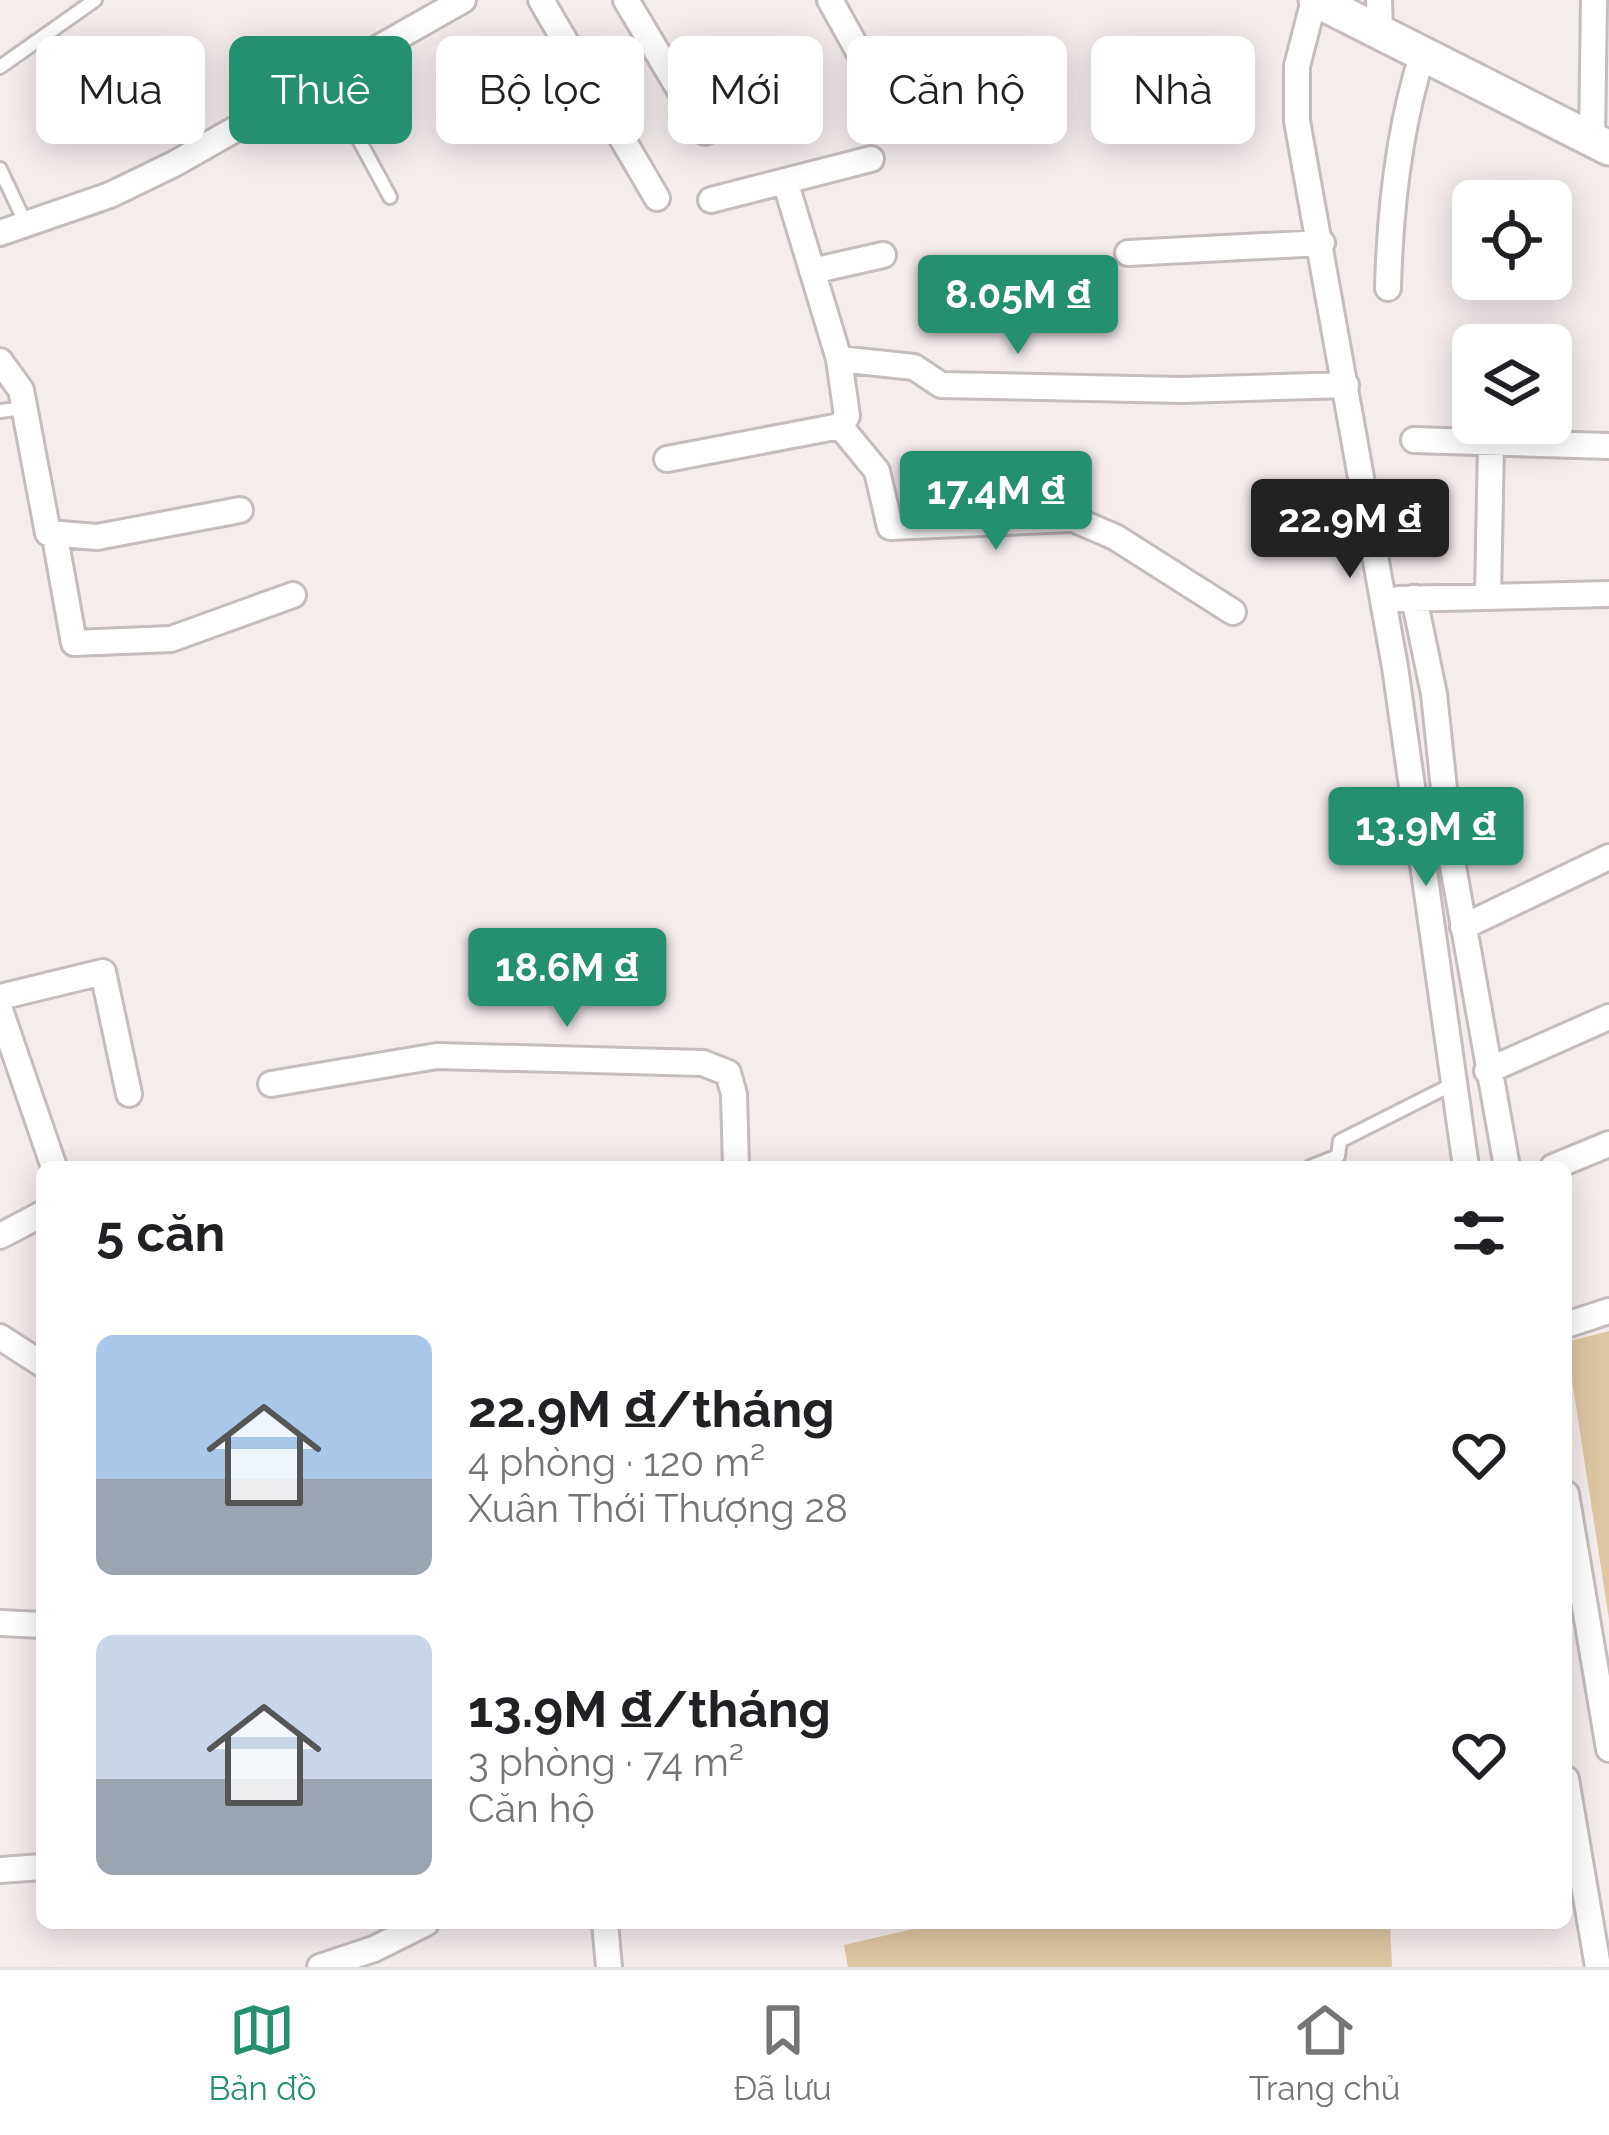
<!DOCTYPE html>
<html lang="vi">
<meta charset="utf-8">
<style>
:root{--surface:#fff;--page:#f6f6f6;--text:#202124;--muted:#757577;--line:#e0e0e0;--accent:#25906f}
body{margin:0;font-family:Raleway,sans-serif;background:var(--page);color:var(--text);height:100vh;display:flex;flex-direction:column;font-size:45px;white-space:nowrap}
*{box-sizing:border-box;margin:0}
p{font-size:39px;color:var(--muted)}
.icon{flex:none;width:66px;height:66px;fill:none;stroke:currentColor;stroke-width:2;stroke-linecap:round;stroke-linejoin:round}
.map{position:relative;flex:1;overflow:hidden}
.side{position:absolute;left:36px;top:1161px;width:1536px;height:768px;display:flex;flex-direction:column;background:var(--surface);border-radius:18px;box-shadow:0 6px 30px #0003}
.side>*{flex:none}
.banner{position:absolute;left:36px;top:36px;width:1539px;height:108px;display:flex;gap:24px}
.fabs{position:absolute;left:1452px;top:180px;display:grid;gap:24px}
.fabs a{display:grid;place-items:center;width:120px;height:120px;border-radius:18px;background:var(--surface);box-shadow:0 6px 30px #0003;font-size:60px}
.price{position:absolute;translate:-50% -102px;padding:0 27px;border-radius:12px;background:var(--accent);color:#fff;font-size:39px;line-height:78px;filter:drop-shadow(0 3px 6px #0008)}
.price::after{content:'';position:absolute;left:50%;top:72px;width:36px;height:27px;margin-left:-18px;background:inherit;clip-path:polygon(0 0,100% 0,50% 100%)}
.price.on{background:#222;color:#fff}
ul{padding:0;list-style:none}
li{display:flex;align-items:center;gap:36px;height:300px;padding:0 60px}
li span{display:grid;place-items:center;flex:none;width:336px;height:240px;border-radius:18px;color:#555}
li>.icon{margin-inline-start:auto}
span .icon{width:144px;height:144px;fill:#fffc;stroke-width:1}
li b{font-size:51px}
h2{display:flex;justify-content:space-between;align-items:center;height:144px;padding:0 60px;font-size:51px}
.chip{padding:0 42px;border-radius:18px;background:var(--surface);box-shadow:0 6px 30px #0003;font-size:42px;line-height:108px}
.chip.on{background:var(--accent);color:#fff}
.tab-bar{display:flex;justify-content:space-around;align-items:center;height:168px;border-top:3px solid var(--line);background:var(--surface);font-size:33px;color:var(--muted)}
.tab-bar a{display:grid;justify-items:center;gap:6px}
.tab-bar .on{color:var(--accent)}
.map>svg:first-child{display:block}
.green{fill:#dec6a2}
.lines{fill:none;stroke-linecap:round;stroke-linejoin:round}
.service-casing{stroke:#c5bcbc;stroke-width:18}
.minor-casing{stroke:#c5bcbc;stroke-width:30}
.secondary-casing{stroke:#c5bcbc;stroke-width:39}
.service{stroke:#fff;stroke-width:12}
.minor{stroke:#fff;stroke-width:24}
.secondary{stroke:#fff;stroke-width:33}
</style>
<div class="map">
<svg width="1609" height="1967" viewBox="0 0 1609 1967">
<rect width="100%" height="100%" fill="#f5ecec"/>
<path class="green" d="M 1609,1331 L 1609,1619 L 1566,1342 Z
M 939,1923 L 1390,1923 L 1392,1967 L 848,1967 L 844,1945 Z"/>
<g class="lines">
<defs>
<path id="service" d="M 0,67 L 95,0
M 327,81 L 390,197
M 0,169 L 25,222
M 0,411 L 24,408
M 1310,1167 L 1338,1156 L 1340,1141 L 1451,1085"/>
<path id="minor" d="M 541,0 L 657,198
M 626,0 L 705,132
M 830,0 L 875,81
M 1314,0 L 1297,66 L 1297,121 L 1395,667 L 1466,1167
M 1379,0 L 1380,31
M 1592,139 L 1594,0
M 785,181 L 839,359 L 914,367 L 941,385 L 1182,390 L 1346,385
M 711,200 L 871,159
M 0,233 L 110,195 L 174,164 L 463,0
M 1128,253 L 1322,243
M 812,271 L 883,255
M 1388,288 C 1390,210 1399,127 1423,53
M 0,361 L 21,390 L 48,533 L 97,537 L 240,510
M 840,426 L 877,471 L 890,527 L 1073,519 L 1115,537 L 1233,612
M 1414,440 L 1609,446
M 667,459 L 840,426 L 847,416 L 839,359
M 55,537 L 74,643 L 171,639 L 293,595
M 1488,595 L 1491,444
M 1414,598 L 1434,694 L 1451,855 L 1507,1167
M 1398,599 L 1609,594
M 1463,927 L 1609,857
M 0,997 L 103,972 L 129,1094
M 0,1010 L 54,1167
M 1487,1071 L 1609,1017
M 271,1084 L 437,1056 L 703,1063 L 728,1073 L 734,1094 L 736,1167
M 1553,1167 L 1609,1144
M 0,1236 L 42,1214
M 1566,1325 L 1609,1311
M 0,1337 L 42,1364
M 1566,1494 L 1609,1749
M 0,1623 L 42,1625
M 1566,1779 L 1598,1967
M 0,1870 L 42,1867
M 605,1923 L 609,1967
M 320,1967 L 374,1949 L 426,1923"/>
<path id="secondary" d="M 1316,0 L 1609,148"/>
</defs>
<use href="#service" class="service-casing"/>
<use href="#minor" class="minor-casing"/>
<use href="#secondary" class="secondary-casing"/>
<use href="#service" class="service"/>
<use href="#minor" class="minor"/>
<use href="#secondary" class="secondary"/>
</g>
</svg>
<div class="fabs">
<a><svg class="icon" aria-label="locate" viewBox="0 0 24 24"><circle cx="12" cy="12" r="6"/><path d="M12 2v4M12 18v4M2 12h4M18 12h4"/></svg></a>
<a><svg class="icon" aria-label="layers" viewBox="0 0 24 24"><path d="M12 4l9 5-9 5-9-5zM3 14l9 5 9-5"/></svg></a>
</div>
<b class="price" style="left:1018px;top:357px">8.05M ₫</b>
<b class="price" style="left:996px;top:553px">17.4M ₫</b>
<b class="price on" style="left:1350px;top:581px">22.9M ₫</b>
<b class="price" style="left:1426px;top:889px">13.9M ₫</b>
<b class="price" style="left:567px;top:1030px">18.6M ₫</b>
<div class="banner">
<a class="chip">Mua</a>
<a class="chip on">Thuê</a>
<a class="chip">Bộ lọc</a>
<a class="chip">Mới</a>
<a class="chip">Căn hộ</a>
<a class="chip">Nhà</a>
</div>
<section class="side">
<h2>5 căn<svg class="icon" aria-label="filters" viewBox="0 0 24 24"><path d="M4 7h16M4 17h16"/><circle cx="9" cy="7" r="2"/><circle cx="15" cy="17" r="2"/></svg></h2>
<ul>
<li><span style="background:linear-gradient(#a9c7e8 60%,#9aa5b1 0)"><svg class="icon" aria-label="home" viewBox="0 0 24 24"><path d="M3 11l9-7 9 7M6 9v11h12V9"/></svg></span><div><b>22.9M ₫/tháng</b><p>4 phòng · 120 m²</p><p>Xuân Thới Thượng 28</p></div><svg class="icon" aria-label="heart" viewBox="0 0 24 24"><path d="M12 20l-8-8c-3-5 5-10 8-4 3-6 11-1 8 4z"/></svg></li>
<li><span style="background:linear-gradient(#c9d6e8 60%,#9aa5b1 0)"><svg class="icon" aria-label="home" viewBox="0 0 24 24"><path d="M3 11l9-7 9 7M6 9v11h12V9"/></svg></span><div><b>13.9M ₫/tháng</b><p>3 phòng · 74 m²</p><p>Căn hộ</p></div><svg class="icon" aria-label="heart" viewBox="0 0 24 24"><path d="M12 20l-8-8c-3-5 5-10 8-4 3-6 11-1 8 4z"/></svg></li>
</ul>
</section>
</div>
<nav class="tab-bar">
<a class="on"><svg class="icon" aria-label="map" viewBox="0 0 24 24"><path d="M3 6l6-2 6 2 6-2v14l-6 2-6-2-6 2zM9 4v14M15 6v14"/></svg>Bản đồ</a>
<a><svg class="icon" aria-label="saved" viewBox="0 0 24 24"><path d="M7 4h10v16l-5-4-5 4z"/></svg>Đã lưu</a>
<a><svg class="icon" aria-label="home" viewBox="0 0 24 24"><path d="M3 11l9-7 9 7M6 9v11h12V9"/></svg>Trang chủ</a>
</nav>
